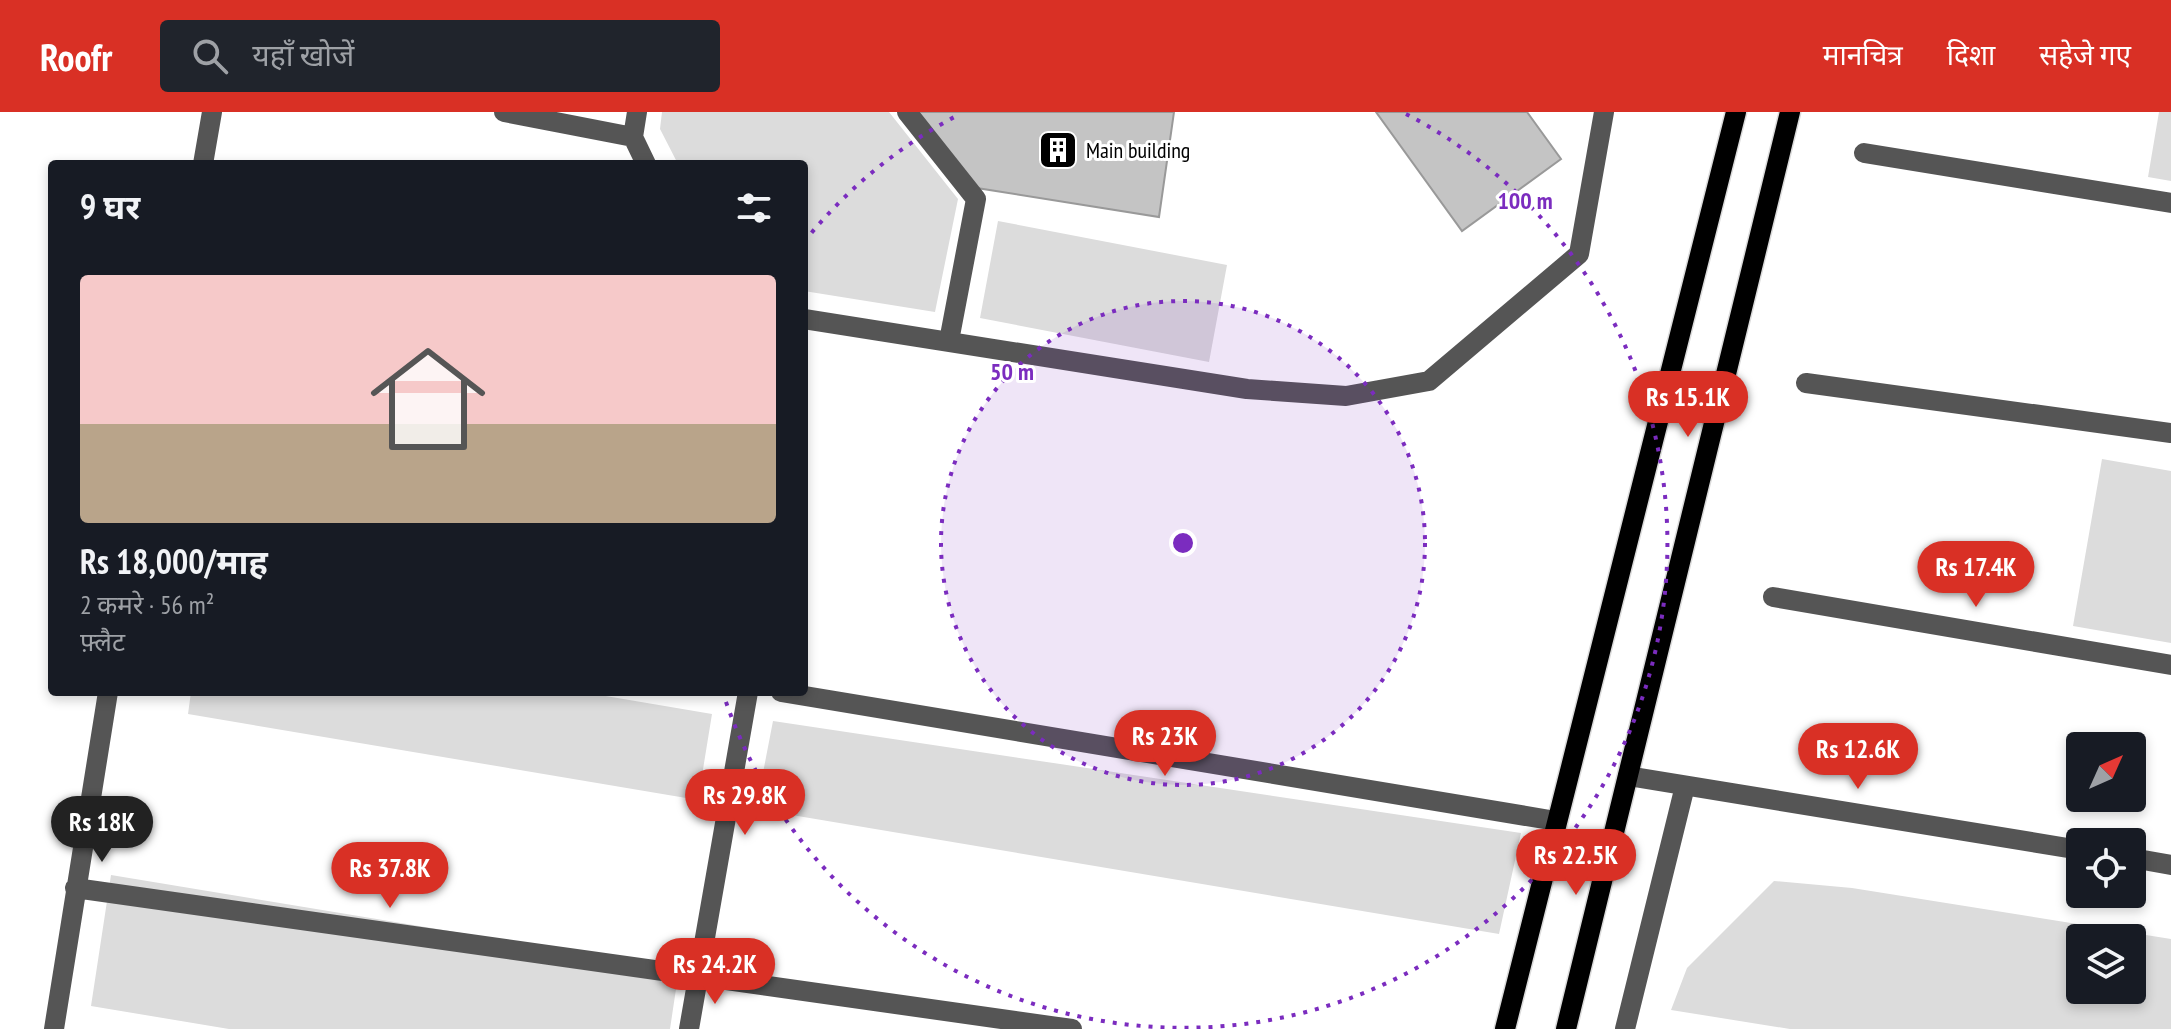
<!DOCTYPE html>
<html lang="hi">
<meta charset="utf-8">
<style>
:root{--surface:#171b24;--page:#20242c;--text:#f1f3f6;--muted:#9ea1a6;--line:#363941;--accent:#d93025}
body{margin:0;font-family:"PT Sans Narrow","Noto Sans Devanagari",sans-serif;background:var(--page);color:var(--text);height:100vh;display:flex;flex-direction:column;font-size:30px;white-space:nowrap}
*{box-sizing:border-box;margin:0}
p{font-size:26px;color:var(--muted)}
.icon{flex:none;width:44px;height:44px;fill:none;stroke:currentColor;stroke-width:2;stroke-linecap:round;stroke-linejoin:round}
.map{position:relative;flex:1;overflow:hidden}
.drawer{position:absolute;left:48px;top:48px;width:760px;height:536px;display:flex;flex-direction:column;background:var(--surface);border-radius:8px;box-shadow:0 4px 12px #0003}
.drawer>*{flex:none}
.needle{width:52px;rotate:45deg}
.fabs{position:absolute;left:2066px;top:620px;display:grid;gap:16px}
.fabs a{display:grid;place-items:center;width:80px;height:80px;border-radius:8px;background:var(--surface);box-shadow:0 4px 12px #0003;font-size:40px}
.price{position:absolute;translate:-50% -68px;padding:0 18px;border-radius:28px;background:var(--accent);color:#fff;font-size:26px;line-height:52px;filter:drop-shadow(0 2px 4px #0008)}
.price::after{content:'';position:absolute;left:50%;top:48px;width:24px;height:18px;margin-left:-12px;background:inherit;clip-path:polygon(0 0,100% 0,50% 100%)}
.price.active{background:#222;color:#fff}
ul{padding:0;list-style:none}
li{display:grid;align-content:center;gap:16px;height:424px;padding:0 32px}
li+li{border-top:2px solid var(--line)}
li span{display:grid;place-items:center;height:248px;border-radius:8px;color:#555}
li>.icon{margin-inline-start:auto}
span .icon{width:144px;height:144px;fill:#fffc;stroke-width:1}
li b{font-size:34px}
h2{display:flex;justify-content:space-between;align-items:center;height:96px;padding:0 32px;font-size:34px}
header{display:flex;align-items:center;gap:48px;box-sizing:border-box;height:112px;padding:0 40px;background:var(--accent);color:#fff}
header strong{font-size:38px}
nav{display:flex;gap:44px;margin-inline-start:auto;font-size:28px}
.search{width:560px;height:72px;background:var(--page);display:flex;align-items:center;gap:20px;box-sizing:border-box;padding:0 28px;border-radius:8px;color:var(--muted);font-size:30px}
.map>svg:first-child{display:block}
.green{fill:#dcdcdc;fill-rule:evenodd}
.building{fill:#c4c4c4;stroke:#999;stroke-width:2}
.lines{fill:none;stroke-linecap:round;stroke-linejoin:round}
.major-casing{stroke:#dbdbdb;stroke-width:23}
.minor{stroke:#555;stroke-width:20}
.major{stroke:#000;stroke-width:20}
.ring{fill:none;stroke:#7b2cbf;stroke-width:4;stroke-dasharray:4 8}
.labels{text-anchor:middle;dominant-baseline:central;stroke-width:6;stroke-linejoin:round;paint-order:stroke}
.poi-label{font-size:22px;fill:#000;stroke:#fff;text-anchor:start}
.centre{fill:#7b2cbf;stroke:#fff;stroke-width:4}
.ring-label{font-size:24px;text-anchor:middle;font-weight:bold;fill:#7b2cbf;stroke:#fff;stroke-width:6;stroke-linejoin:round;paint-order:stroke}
</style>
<header>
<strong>Roofr</strong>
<div class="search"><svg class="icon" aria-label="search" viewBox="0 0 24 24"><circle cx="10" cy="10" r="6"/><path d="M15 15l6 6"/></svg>यहाँ खोजें</div>
<nav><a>मानचित्र</a><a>दिशा</a><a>सहेजे गए</a></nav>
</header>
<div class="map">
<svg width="2171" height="917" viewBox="0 0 2171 917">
<rect width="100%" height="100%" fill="#fff"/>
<path class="green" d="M 662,0 L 889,0 L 958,87 L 935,200 L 804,179 L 804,52 L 678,52 L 660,17 Z
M 2159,0 L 2171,0 L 2171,69 L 2148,65 Z
M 998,109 L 1227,153 L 1209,250 L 980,206 Z
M 2102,347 L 2171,359 L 2171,531 L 2073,514 Z
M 191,580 L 582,580 L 712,602 L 698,688 L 188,602 Z
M 773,609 L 1521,721 L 1499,822 L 756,697 Z
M 111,763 L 679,857 L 670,917 L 229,917 L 91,894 Z
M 1774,769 L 1852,776 L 2171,827 L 2171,917 L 1790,917 L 1671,898 L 1687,856 ZM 2132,826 L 2132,878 L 2080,878 L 2080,826 Z"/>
<path class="building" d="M 918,0 L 1174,0 L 1159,105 L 977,76 Z
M 1376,0 L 1527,0 L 1561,47 L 1462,119 Z"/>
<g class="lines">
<defs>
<path id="major" d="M 1505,917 L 1736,0
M 1566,917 L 1790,0"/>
</defs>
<use href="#major" class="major-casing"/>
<path class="minor" d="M 504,0 L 633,25
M 637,0 L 633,25 L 646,52
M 907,0 L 976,87 L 949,229
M 1864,41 L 2171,91
M 203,52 L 212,0
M 804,207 L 1247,277 L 1346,284 L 1429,269 L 1579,142 L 1604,0
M 1806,271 L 2171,321
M 1773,485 L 2171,553
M 781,580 L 1556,709
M 1628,664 L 2080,738
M 2132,746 L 2171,753
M 75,776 L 1072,917
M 54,917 L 108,580
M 689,917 L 748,580
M 1625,917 L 1685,674"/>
<use href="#major" class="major"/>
</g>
<circle cx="1183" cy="431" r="242" fill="#7b2cbf" fill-opacity=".12"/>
<g class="ring">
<circle cx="1183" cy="431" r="242"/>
<path d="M804 130A484 484 0 0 1 960 2M1406 2A484 484 0 1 1 723 581"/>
</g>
<defs>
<symbol id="building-square" viewBox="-11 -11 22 22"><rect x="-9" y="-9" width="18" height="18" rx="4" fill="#000" stroke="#fff"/><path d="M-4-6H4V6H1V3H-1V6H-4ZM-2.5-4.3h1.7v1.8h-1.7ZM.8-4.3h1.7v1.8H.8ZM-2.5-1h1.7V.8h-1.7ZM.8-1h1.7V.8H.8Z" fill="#fff"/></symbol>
</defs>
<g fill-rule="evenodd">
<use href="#building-square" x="1036" y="16" width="44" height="44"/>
</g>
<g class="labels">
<g class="poi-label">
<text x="1086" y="38">Main building</text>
</g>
</g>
<circle cx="1183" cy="431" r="12" class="centre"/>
<g class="ring-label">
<text x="1525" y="97">100 m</text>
<text x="1012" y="268">50 m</text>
</g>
</svg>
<div class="fabs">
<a><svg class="needle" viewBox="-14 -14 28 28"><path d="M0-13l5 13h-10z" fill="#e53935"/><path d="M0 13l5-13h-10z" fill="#9ea1a6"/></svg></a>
<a><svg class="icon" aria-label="locate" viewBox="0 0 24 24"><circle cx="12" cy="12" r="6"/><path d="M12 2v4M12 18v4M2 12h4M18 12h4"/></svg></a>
<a><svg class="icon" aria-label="layers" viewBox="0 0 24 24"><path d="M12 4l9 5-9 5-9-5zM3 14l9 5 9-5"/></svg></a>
</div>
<b class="price" style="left:1688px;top:327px">Rs 15.1K</b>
<b class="price" style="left:1976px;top:497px">Rs 17.4K</b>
<b class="price" style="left:1165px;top:666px">Rs 23K</b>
<b class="price" style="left:1858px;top:679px">Rs 12.6K</b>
<b class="price" style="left:745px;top:725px">Rs 29.8K</b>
<b class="price active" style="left:102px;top:752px">Rs 18K</b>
<b class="price" style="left:1576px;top:785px">Rs 22.5K</b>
<b class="price" style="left:390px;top:798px">Rs 37.8K</b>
<b class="price" style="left:715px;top:894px">Rs 24.2K</b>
<section class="drawer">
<h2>9 घर<svg class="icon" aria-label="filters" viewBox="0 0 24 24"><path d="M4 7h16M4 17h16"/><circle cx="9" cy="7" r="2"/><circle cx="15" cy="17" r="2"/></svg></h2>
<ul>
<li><span style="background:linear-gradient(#f6c9c9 60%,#b9a48a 0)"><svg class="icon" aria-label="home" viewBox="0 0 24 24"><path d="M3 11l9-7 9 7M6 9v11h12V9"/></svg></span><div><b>Rs 18,000/माह</b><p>2 कमरे · 56 m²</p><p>फ़्लैट</p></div></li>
</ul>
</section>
</div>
